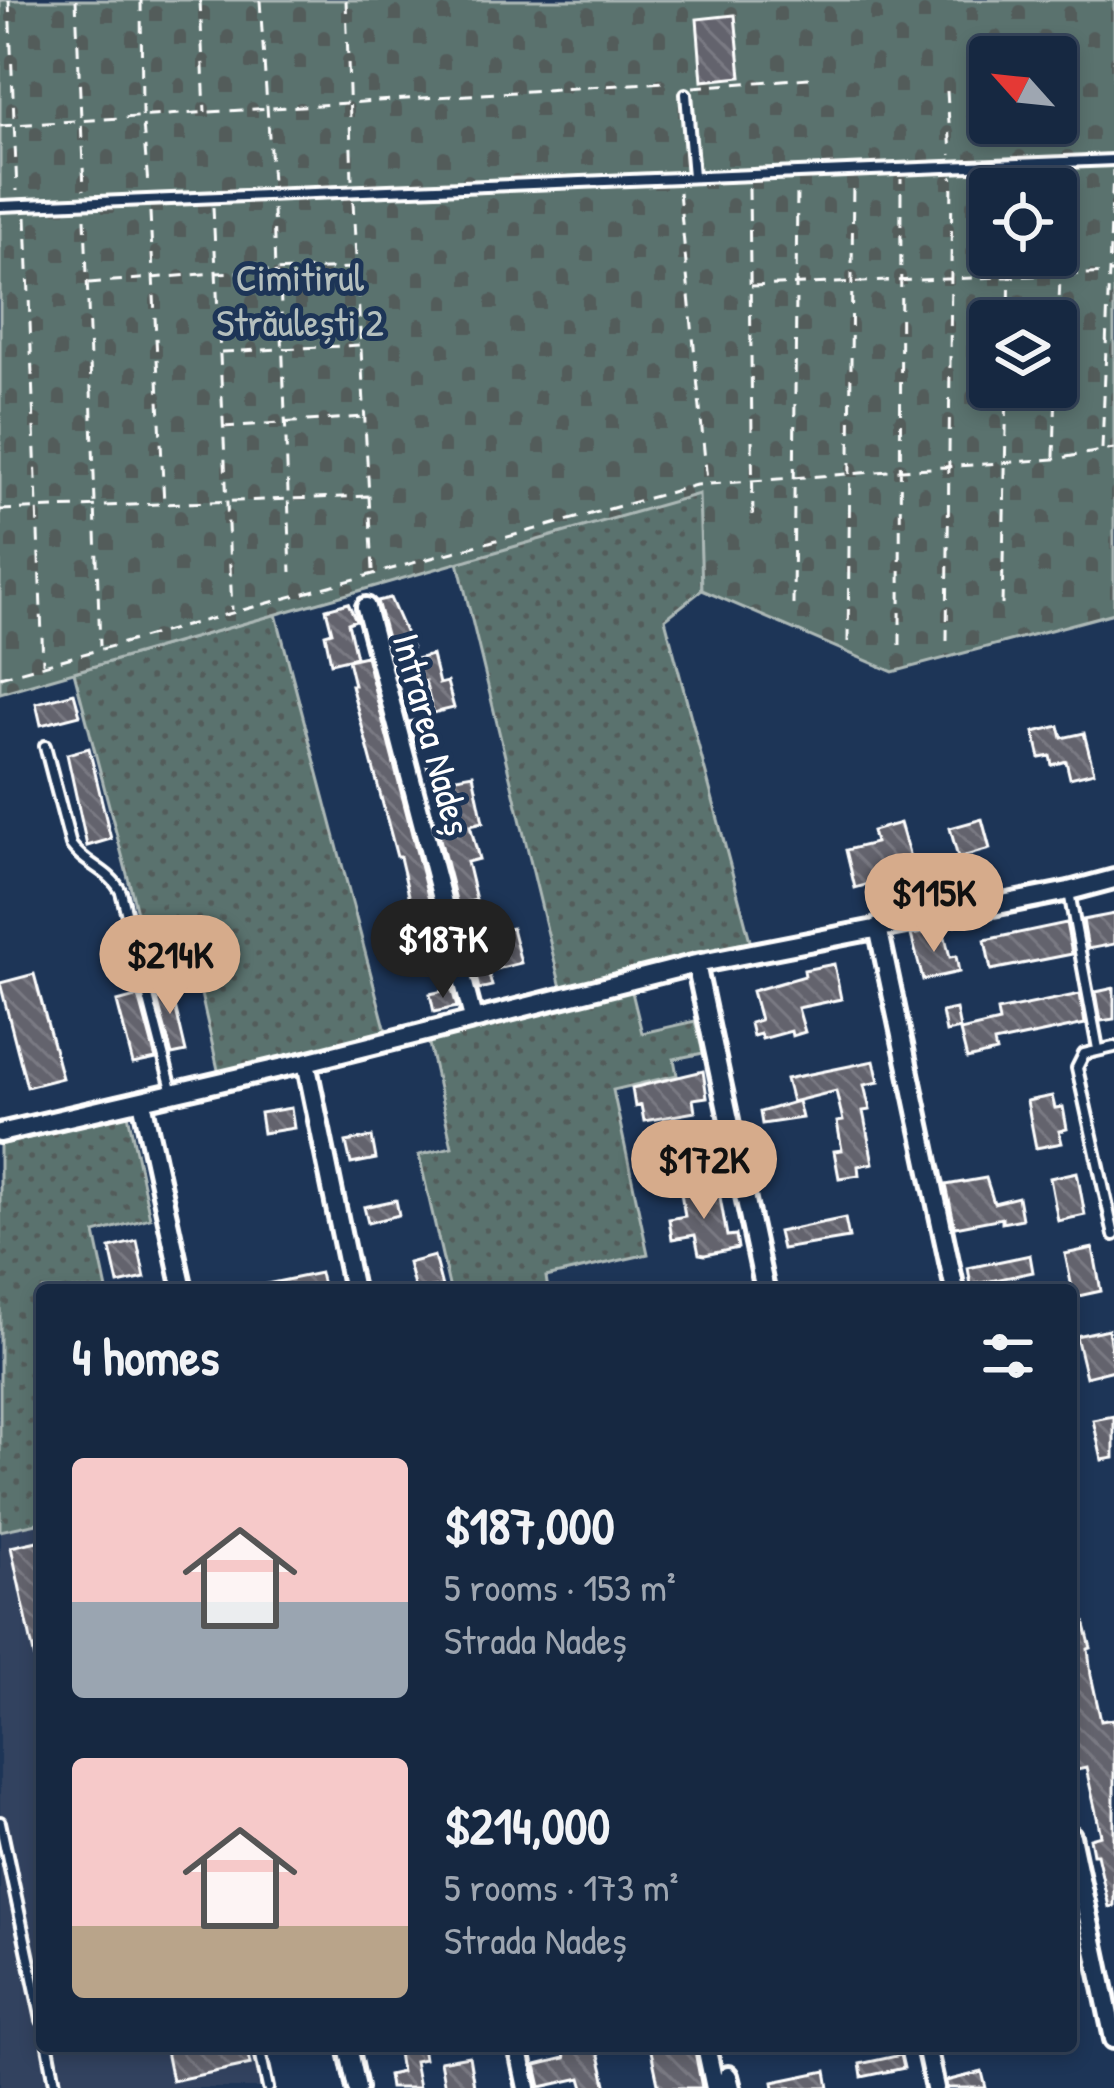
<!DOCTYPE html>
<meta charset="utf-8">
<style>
:root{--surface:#162841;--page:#23344c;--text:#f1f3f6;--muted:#9ea6b1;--line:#35445a;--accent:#d6ab8b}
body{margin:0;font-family:"Patrick Hand",sans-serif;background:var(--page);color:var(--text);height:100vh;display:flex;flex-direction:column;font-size:45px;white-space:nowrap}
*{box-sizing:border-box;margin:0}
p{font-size:39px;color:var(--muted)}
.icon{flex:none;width:66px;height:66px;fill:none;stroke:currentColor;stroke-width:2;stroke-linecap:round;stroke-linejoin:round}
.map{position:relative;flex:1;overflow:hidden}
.sheet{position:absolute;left:36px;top:1284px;width:1041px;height:768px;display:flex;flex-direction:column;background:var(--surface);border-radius:12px;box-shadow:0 6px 18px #0003,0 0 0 3px var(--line)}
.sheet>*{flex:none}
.needle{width:78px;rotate:297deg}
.buttons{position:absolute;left:969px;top:36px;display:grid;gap:24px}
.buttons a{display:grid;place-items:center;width:108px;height:108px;border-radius:12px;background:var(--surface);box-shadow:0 6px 18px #0003,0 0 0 3px var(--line);font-size:60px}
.price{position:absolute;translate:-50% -102px;padding:0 27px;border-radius:42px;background:var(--accent);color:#111;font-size:39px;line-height:78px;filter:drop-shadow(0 3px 6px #0008)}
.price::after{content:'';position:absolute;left:50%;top:72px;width:36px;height:27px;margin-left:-18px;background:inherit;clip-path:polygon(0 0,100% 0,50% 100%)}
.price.current{background:#222;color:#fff}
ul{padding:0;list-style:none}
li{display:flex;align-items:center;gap:36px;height:300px;padding:0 36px}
li span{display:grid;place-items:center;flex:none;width:336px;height:240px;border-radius:12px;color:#555}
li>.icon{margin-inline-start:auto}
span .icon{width:144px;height:144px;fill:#fffc;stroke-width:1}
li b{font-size:51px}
h2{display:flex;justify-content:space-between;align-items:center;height:144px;padding:0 36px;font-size:51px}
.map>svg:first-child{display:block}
.built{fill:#32435e}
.grass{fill:url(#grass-dots);stroke:#acb8b6;stroke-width:3}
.cemetery{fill:url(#cemetery-stones);stroke:#acb8b6;stroke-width:3;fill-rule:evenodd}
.building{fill:url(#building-back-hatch);stroke:#fff;stroke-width:3}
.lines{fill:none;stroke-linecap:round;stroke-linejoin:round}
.service-casing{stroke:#fff;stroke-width:16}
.minor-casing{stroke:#fff;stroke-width:26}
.path{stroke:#fff;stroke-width:3;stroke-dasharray:12 9;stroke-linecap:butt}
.service{stroke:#1d3557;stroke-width:8}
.minor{stroke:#1d3557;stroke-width:16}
.labels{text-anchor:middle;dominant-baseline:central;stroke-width:10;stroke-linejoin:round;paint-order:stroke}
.park-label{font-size:39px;fill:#b5c0be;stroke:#1d3557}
.street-label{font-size:39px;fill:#fff;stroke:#1d3557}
</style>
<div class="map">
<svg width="1114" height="2088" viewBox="0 0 1114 2088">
<defs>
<pattern id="grass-dots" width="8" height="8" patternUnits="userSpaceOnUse" patternTransform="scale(3)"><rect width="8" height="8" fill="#5a726e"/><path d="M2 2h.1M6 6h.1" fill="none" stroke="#525b5a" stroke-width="1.8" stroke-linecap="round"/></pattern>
<pattern id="cemetery-stones" width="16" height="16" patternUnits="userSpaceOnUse" patternTransform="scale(3)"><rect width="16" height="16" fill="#5a726e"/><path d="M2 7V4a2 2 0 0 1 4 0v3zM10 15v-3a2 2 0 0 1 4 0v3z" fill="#525b5a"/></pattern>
<pattern id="building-back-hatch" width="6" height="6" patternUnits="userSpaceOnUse" patternTransform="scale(3)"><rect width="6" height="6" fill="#63636d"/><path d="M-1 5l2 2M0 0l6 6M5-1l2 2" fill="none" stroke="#7a7a83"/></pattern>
</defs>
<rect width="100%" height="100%" fill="#1d3557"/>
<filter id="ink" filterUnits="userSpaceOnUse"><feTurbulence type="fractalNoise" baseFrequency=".00833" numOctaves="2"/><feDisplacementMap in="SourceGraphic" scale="24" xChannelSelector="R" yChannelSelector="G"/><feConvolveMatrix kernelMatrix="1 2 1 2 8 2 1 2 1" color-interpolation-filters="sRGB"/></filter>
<g filter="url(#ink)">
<path class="built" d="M 42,1456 L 42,2046 L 268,2046 L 277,2088 L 0,2088 L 0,1465 Z"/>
<path class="grass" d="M 700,493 L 702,590 L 665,619 L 752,948 L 563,996 L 458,562 Z
M 276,614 L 388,1039 L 221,1083 L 196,972 L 155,981 L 74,672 Z
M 631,988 L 642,1033 L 695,1021 L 703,1053 L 674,1059 L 677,1075 L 613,1090 L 648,1254 L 546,1277 L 548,1290 L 450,1290 L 419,1155 L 452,1147 L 427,1035 Z
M 128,1114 L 150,1218 L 95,1233 L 107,1290 L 42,1290 L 42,1522 L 0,1531 L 0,1145 Z"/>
<path class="cemetery" d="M 0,0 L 1114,0 L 1114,613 L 893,672 L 702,590 L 699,494 L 0,693 ZM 990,57 L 1056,57 L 1056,123 L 990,123 ZM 990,189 L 1056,189 L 1056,255 L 990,255 ZM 990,321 L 1056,321 L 1056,387 L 990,387 Z"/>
<path class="building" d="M 735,15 L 741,77 L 702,81 L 697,19 Z
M 390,598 L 412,648 L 391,653 L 377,601 Z
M 348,603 L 356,620 L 348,623 L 356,657 L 331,663 L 325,634 L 332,632 L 326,609 Z
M 432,655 L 439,684 L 447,682 L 454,708 L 433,713 L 425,681 L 413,684 L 407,661 Z
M 366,656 L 441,946 L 422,950 L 400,857 L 397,857 L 351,685 L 354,685 L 348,660 Z
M 74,693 L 80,715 L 41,725 L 36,703 Z
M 428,718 L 432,736 L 414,741 L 409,722 Z
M 1059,726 L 1062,738 L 1084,733 L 1094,772 L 1070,778 L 1066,761 L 1052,765 L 1050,756 L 1040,758 L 1034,732 Z
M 89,748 L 111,839 L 87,846 L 67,754 Z
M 447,761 L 451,778 L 473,774 L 483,822 L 470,825 L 479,859 L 467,862 L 476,900 L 468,902 L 477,937 L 512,928 L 521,963 L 488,971 L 492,986 L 479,989 L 439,835 L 451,832 L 444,799 L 437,800 L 427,766 Z
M 982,819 L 990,849 L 958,858 L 950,828 Z
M 900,823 L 911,861 L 871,873 L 873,883 L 855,888 L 846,850 L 875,843 L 872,831 Z
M 1114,914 L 1114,944 L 1088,949 L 1083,920 Z
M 1066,923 L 1072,954 L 991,970 L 985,940 Z
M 943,929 L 950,957 L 956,956 L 959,972 L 923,980 L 911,935 Z
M 834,964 L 841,999 L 798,1008 L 805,1032 L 792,1036 L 791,1031 L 762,1039 L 760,1034 L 753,1036 L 750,1023 L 760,1020 L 752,991 L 805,976 L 804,970 Z
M 34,974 L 62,1078 L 27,1087 L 0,983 Z
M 169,980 L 186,1052 L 172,1055 L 153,984 Z
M 1114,988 L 1114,1019 L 1101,1021 L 1096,992 Z
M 452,989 L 457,1007 L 434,1012 L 430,994 Z
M 1080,994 L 1085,1024 L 994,1043 L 996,1052 L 967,1059 L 960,1031 L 999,1022 L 997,1011 Z
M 139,996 L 156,1059 L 133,1064 L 117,1002 Z
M 956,1009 L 960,1029 L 946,1032 L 942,1012 Z
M 874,1061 L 879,1082 L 864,1085 L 870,1110 L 863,1111 L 873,1163 L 858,1166 L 859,1175 L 839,1178 L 834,1151 L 842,1150 L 837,1122 L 843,1121 L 836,1091 L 792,1102 L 786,1079 Z
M 703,1071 L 707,1097 L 693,1099 L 695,1112 L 644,1121 L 641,1105 L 635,1107 L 632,1088 Z
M 1052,1096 L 1055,1108 L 1063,1107 L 1067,1129 L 1059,1131 L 1062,1143 L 1036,1148 L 1027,1101 Z
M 798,1101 L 802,1118 L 762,1124 L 760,1112 Z
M 291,1108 L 294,1128 L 263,1133 L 260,1113 Z
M 372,1137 L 376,1159 L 351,1164 L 346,1142 Z
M 1077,1172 L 1085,1215 L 1058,1221 L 1050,1178 Z
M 986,1178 L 994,1203 L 1018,1197 L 1022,1219 L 1002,1223 L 1002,1218 L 955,1227 L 946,1185 Z
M 718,1186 L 727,1236 L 736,1235 L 738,1248 L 705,1255 L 699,1254 L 695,1235 L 672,1239 L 669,1219 L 685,1216 L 681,1193 Z
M 396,1200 L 399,1215 L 368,1223 L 364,1207 Z
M 845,1218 L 849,1238 L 782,1249 L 778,1232 Z
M 137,1241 L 145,1278 L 118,1284 L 110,1248 Z
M 1093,1248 L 1101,1291 L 1074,1297 L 1065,1254 Z
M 1030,1255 L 1033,1272 L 971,1285 L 968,1268 Z
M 434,1256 L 442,1287 L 415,1290 L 408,1263 Z
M 320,1273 L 324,1290 L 268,1290 L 267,1284 Z
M 1108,1329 L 1114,1370 L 1086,1377 L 1076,1336 Z
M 1114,1416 L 1114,1458 L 1102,1460 L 1093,1420 Z
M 42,1540 L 42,1664 L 36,1664 L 11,1547 Z
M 1071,1587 L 1075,1587 L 1091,1648 L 1088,1649 L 1091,1675 L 1101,1721 L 1114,1719 L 1114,1906 L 1109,1907 L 1097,1854 L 1093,1854 L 1090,1838 L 1101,1835 L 1086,1768 L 1077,1770 L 1071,1741 Z
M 165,2046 L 247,2046 L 251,2064 L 172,2081 Z
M 397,2046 L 422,2046 L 424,2059 L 414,2061 L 419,2088 L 390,2088 L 388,2075 L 401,2072 Z
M 562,2046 L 590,2046 L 591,2052 L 598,2051 L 607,2088 L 584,2088 L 581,2078 L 541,2087 L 536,2065 L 565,2058 Z
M 650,2046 L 694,2046 L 702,2088 L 659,2088 Z
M 901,2055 L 904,2068 L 862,2077 L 860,2064 Z
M 469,2056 L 474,2086 L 445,2088 L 440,2061 Z
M 826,2071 L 829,2088 L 774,2088 L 773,2082 Z
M 982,2072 L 986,2088 L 947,2088 L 946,2081 Z"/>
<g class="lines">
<defs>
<path id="service" d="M 686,94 L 693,176
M 0,206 L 1114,160
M 45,746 L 71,845 C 85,865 110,870 121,892 L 173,1093
M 1069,892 L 1098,1049
M 1114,1047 L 1084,1054 L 1077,1068 L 1114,1235
M 0,1822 L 42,2020
M 48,2046 L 56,2088
M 259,2046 L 268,2088"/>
<path id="minor" d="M 366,607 L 473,1018
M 878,927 L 955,1290
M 696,964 L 765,1290
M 306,1062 L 353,1290
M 142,1101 L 183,1290
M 0,1133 L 306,1062 L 696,964 L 1069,891 L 1114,879
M 1071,1836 L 1114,2039
M 348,2046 L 357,2088
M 518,2046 L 527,2088
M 706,2046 L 715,2088
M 926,2046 L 935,2088
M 728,2076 L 731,2088"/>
</defs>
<use href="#service" class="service-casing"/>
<use href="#minor" class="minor-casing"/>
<path class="path" d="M 9,0 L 17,191
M 76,0 L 84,190
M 141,0 L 142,112 L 148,185
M 200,0 L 205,112
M 260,0 L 272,182
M 346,0 L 352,180
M 693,87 L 809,78
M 947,91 L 951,155
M 0,126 L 664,82
M 749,188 L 753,520
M 679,192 L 707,481
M 353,202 L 373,570
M 213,207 L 232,610
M 273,209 L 275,272 L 280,281 L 291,572
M 150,212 L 164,504
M 26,217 L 43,663
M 85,218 L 100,646
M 89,283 L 216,273 L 355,268
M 751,286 L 1114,273
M 1009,321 L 1010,255
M 221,352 L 361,345
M 1056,381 L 1064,174
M 223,427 L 363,417
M 1102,449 L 1113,170
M 1054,457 L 1056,387
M 0,510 L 369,496
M 793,605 L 797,187
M 1002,605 L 1007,387
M 947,641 L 952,176
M 848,642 L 853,180
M 900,645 L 901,179
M 0,677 L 696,485 L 1054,459 L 1114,449"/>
<use href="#service" class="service"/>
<use href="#minor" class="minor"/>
</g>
</g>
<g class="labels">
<g class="park-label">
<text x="300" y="276">Cimitirul<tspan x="300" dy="45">Străulești 2</tspan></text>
</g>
<g class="street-label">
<text transform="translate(433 734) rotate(75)">Intrarea Nadeș</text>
</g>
</g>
</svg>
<div class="buttons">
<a><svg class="needle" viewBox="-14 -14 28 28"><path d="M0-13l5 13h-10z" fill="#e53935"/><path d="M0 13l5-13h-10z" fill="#9ea6b1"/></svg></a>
<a><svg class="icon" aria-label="locate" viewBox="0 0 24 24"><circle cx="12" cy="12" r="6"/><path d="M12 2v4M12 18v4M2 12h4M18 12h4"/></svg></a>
<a><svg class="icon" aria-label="layers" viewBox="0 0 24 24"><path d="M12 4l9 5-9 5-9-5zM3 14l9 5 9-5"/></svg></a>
</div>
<b class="price" style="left:934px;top:955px">$115K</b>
<b class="price current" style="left:443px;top:1001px">$187K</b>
<b class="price" style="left:170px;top:1017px">$214K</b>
<b class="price" style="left:704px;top:1222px">$172K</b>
<section class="sheet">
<h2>4 homes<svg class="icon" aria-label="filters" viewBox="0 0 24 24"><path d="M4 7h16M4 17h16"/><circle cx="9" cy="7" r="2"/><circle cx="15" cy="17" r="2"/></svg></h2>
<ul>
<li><span style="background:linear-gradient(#f6c9c9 60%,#9aa5b1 0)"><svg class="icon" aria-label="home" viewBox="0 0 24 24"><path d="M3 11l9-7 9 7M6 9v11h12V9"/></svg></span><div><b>$187,000</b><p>5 rooms · 153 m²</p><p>Strada Nadeș</p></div></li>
<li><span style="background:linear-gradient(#f6c9c9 70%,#b9a48a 0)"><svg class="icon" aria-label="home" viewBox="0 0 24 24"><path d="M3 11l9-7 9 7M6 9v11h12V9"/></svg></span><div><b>$214,000</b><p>5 rooms · 173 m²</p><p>Strada Nadeș</p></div></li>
</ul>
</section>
</div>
